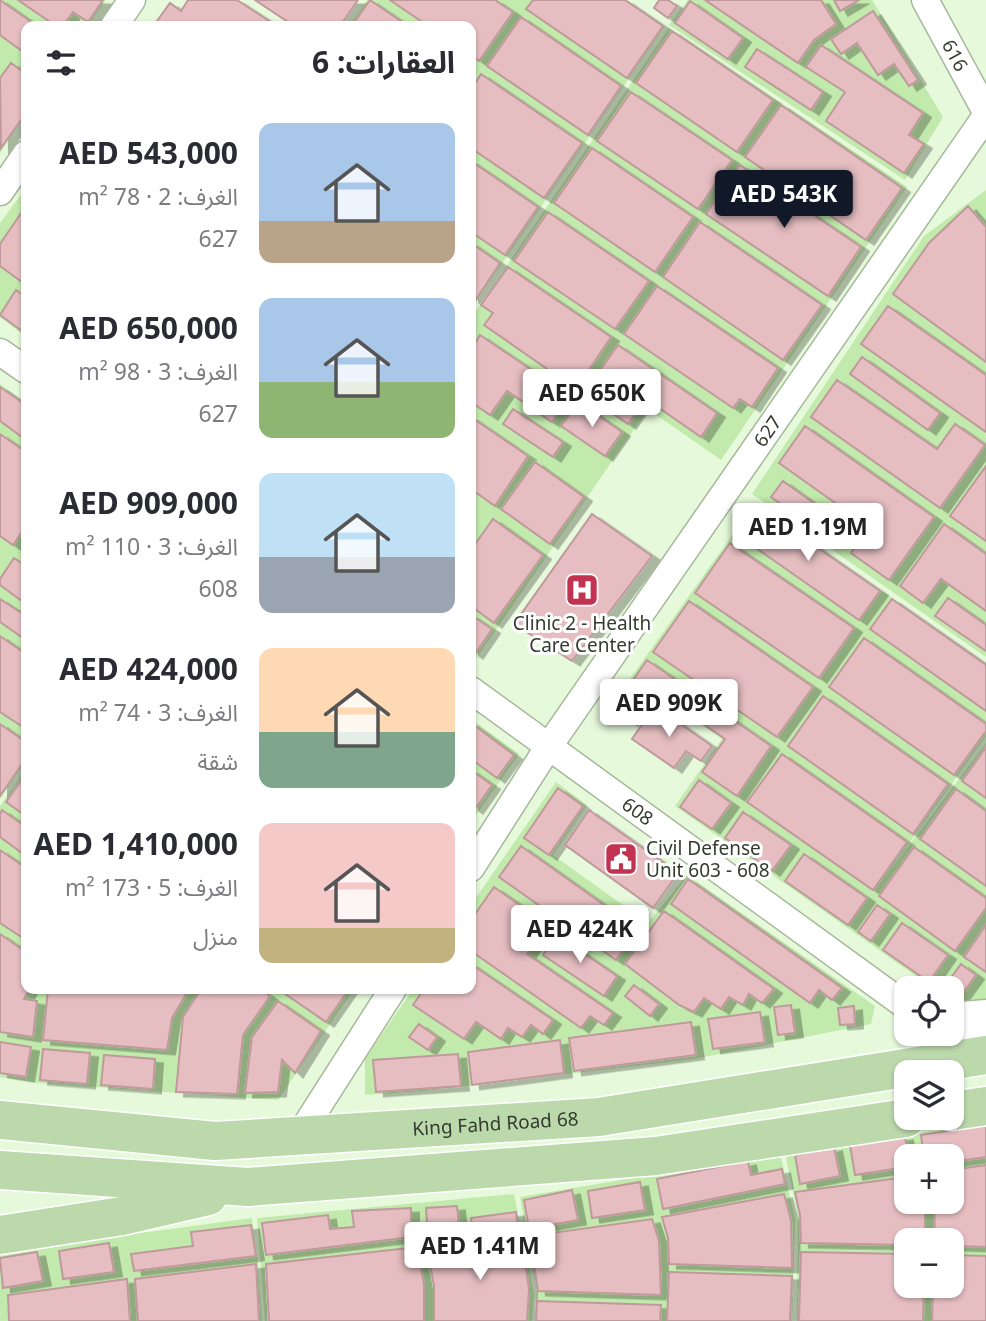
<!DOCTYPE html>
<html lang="ar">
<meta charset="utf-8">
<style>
:root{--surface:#fff;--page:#f2f2f3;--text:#2b2b33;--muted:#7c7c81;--accent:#111827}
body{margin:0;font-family:"Noto Sans","Noto Sans Arabic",sans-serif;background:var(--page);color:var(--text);direction:rtl;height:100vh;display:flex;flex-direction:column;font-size:26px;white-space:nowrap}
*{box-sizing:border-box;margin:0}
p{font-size:23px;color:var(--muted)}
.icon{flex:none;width:38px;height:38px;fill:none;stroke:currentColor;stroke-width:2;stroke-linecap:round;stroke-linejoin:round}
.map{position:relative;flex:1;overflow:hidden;direction:ltr}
.drawer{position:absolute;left:21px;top:21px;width:455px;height:973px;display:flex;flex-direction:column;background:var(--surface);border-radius:14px;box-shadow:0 2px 5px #0004;direction:rtl}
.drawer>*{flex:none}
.fabs{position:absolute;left:894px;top:976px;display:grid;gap:14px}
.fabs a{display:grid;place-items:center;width:70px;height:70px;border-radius:14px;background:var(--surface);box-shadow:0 2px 5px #0004;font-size:35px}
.price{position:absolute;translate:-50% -60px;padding:0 16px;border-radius:7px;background:#fff;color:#222;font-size:23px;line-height:46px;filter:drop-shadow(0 2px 4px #0008)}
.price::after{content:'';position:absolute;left:50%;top:42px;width:21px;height:16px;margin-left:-10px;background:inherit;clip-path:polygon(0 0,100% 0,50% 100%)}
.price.current{background:var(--accent);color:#fff}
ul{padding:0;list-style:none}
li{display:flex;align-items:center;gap:21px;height:175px;padding:0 21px}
li span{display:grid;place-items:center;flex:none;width:196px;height:140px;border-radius:14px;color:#555}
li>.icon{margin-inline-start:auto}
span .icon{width:84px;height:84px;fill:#fffc;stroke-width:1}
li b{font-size:30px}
h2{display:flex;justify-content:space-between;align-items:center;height:84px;padding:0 21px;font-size:30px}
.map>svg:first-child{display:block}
.green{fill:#c1eaac;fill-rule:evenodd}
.building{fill:#e6bec1;stroke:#bf999b;stroke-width:2;filter:url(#shadow)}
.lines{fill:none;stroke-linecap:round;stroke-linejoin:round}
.street-casing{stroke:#a5b89b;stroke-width:29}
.secondary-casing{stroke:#a5b89b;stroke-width:41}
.primary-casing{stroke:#fff;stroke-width:41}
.street{stroke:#fff;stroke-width:26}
.secondary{stroke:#fff;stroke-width:38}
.primary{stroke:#bcd9ac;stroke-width:38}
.labels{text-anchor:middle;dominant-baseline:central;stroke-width:6;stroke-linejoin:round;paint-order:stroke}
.street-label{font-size:19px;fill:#343c30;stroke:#fff}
.poi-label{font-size:19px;fill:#343c30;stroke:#fff}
</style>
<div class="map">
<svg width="986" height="1321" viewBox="0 0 986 1321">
<defs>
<filter id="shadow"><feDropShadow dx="8" dy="4.5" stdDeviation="0" flood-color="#0004"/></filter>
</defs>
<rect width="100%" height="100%" fill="#e6fadb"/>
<path class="green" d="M 0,0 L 106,0 L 88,26 L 26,26 L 26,115 L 0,153 Z
M 367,0 L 627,0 L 665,26 L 471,309 L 471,26 L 349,26 Z
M 688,0 L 872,0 L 943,117 L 905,180 L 669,25 Z
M 669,28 L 907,187 L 721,460 L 648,409 L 473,663 L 471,661 L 471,318 Z
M 26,188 L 26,337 L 0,317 L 0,223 Z
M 986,190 L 986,657 L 752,494 L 924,236 Z
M 0,384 L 26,403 L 26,761 L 0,799 Z
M 755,503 L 986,663 L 986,736 L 883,880 L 986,743 L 986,1009 L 966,1011 L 952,1001 L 952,989 L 934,989 L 675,806 L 722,739 L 654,693 L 631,724 L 607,711 Z
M 471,719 L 519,754 L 471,822 Z
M 26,769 L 26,989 L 354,989 L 278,1100 L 38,1083 L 0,1077 L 0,806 Z
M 556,782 L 587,805 L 553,855 L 648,923 L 687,875 L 875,1006 L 871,1024 L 694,1059 L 423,1091 L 365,1095 L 365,1059 L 413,989 L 471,989 L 471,905 Z
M 986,1123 L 986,1321 L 797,1321 L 798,1217 L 785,1153 ZM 906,1157 L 952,1157 L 952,1202 L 906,1202 ZM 906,1241 L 952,1241 L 952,1286 L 906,1286 Z
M 780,1153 L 795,1219 L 792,1321 L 535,1321 L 537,1294 L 520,1197 Z
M 514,1194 L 534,1294 L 532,1321 L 265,1321 L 257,1218 Z
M 252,1218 L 258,1261 L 262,1321 L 0,1321 L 0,1252 Z"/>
<path class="building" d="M 0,0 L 37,26 L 26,26 L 26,54 L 0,35 Z
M 18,0 L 103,0 L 88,22 L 73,12 L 63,26 L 56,26 Z
M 188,0 L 237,0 L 277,26 L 164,26 L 157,21 L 170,3 L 181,11 Z
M 255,0 L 358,0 L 340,26 L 294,26 Z
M 370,0 L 408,26 L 352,26 Z
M 390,0 L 495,0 L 513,12 L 479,61 L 471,55 L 471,26 L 428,26 Z
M 533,0 L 625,0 L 663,26 L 627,78 L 526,9 Z
M 659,0 L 668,0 L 677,6 L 668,18 L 654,8 Z
M 705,0 L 821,0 L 836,24 L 814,40 L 798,63 Z
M 834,0 L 859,0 L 840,11 Z
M 690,1 L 743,38 L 728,59 L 675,23 Z
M 873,11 L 918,80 L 909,86 L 894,64 L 878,75 L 857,43 L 841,54 L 831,39 Z
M 521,17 L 621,86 L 588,135 L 487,66 Z
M 672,31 L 773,100 L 737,152 L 636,83 Z
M 821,45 L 923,113 L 909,135 L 924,144 L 904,173 L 826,121 L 845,92 L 806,67 Z
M 757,49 L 823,92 L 811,110 L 745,67 Z
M 11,63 L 26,74 L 26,113 L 1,148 L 0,78 Z
M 481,74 L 582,143 L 544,198 L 471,148 L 471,90 Z
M 631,92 L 732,160 L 698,209 L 597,141 Z
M 781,105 L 902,188 L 866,240 L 745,157 Z
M 592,148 L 693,217 L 655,272 L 554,203 Z
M 471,161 L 538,207 L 505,255 L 471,232 Z
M 740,165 L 861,247 L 828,296 L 706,214 Z
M 26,206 L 26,285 L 0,266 L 0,244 Z
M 968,206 L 986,227 L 986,362 L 893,294 L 929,243 Z
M 548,212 L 649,281 L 615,329 L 514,261 Z
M 700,222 L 822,305 L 783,360 L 663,277 Z
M 471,243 L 500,263 L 475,301 L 471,298 Z
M 508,267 L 611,337 L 576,389 L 484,325 L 493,313 L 481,305 Z
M 657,286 L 778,368 L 752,407 L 740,399 L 733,408 L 624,334 Z
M 16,290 L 26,297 L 26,334 L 0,315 Z
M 888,306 L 986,375 L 986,432 L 861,344 Z
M 480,335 L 570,396 L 552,422 L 507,391 L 490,415 L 471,402 L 471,345 L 473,347 Z
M 618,345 L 717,413 L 701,437 L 646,399 L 628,424 L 584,393 Z
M 862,357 L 940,413 L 928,430 L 850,374 Z
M 837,380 L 937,449 L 955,424 L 985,445 L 940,508 L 811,417 Z
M 0,387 L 26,405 L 26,440 L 0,421 Z
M 579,402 L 622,432 L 605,456 L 561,426 Z
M 513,409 L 563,442 L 553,457 L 503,424 Z
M 471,417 L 528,456 L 495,506 L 471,489 Z
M 805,426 L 934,517 L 889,580 L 851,553 L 869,527 L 779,463 Z
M 0,434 L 26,452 L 26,526 L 13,545 L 0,536 Z
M 535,462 L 584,497 L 550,544 L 501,509 Z
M 986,466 L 986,541 L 950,516 Z
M 783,481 L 847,527 L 836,543 L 771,497 Z
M 756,505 L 880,591 L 859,620 L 736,534 Z
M 592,514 L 652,556 L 572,661 L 514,624 Z
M 493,519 L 543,555 L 494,623 L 471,606 L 471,550 Z
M 944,524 L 986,554 L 986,611 L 941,579 L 923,603 L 900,586 Z
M 730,543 L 854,628 L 819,678 L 695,593 Z
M 14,558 L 26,566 L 26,604 L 0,585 L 0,579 Z
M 948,598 L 986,625 L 986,651 L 935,616 Z
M 0,599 L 26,616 L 26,640 L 0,622 Z
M 892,599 L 986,665 L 986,711 L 870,629 Z
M 689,601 L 813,687 L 777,737 L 653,652 Z
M 471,615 L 492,629 L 475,654 L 471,651 Z
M 0,636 L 26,654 L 26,729 L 0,712 Z
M 864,638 L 986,724 L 986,731 L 954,775 L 829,687 Z
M 647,660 L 771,746 L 737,796 L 702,772 L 725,739 L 653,689 L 630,721 L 613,709 Z
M 823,696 L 948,784 L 913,834 L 788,746 Z
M 655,706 L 712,746 L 701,761 L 686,751 L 674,768 L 632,739 Z
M 471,723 L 514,755 L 497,778 L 471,759 Z
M 0,724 L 26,742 L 26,758 L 0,796 Z
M 986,747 L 986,798 L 962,781 Z
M 782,754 L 907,842 L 873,890 L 747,802 Z
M 471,770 L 492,785 L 475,809 L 471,806 Z
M 26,774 L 26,816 L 6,802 Z
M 699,780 L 731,803 L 712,829 L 680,807 Z
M 558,788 L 583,806 L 549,855 L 524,838 Z
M 956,789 L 986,811 L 986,886 L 920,839 Z
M 2,810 L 26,827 L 26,856 L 0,837 L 0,814 Z
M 589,810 L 678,873 L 653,908 L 565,845 Z
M 743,812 L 791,845 L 772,871 L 725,838 Z
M 521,846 L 638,929 L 616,960 L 499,877 Z
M 914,847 L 986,898 L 986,908 L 955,951 L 879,896 Z
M 0,850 L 26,868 L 26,940 L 0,923 Z
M 804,854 L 867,898 L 848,925 L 785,881 Z
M 688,879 L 842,988 L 832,1000 L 819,990 L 810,1003 L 671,904 Z
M 494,887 L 548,925 L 527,954 L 613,1013 L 604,1025 L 590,1016 L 581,1028 L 471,951 L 471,920 Z
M 877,905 L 890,914 L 871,941 L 858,932 Z
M 664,911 L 774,989 L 762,1003 L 749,994 L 743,1005 L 729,997 L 721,1009 L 704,998 L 694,1012 L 679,1005 L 625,964 Z
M 902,923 L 948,955 L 929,982 L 883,950 Z
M 986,925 L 986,972 L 964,957 Z
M 0,934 L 26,952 L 26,989 L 29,989 L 24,999 L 37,1001 L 33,1037 L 0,1032 Z
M 557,935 L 617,976 L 604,996 L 543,955 Z
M 471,964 L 553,1020 L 543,1034 L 531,1025 L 522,1037 L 508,1028 L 501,1039 L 476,1022 L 464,1039 L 413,1005 L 424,989 L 471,989 Z
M 961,964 L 976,975 L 957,1001 L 952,998 L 952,989 L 943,989 Z
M 634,985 L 659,1004 L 650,1016 L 625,996 Z
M 48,989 L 189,989 L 172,1018 L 167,1050 L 43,1040 Z
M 201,989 L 260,989 L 270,996 L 243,1035 L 237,1094 L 176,1092 L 183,1017 Z
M 278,989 L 349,989 L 326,1022 Z
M 278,1001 L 321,1031 L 295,1073 L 282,1060 L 278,1092 L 245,1093 L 252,1037 Z
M 791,1005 L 795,1033 L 778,1035 L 774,1007 Z
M 854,1006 L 855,1024 L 840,1025 L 838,1008 Z
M 760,1012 L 765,1042 L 713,1049 L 708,1019 Z
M 691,1022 L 696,1055 L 574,1071 L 569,1038 Z
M 419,1024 L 437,1037 L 428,1050 L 409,1037 Z
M 560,1040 L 564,1073 L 472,1085 L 468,1052 Z
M 0,1042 L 31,1047 L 26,1077 L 0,1073 Z
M 43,1049 L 90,1053 L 87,1084 L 40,1080 Z
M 458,1054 L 461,1086 L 376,1092 L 373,1060 Z
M 104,1055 L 155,1059 L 153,1089 L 101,1085 Z
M 986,1125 L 986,1157 L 952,1162 L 952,1157 L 924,1157 L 921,1135 Z
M 905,1136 L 908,1157 L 906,1167 L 855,1175 L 850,1145 Z
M 834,1147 L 840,1176 L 800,1184 L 795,1155 Z
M 748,1161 L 751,1175 L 782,1169 L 785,1184 L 663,1209 L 657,1179 Z
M 986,1165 L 986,1247 L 952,1246 L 952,1241 L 935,1241 L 934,1202 L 952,1202 L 952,1170 Z
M 906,1177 L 906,1202 L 925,1202 L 925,1241 L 906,1241 L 906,1245 L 801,1243 L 800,1215 L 795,1192 Z
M 640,1182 L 645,1210 L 592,1218 L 588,1191 Z
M 572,1190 L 578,1220 L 529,1229 L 524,1200 Z
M 784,1194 L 791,1220 L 792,1268 L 669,1264 L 668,1238 L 662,1217 Z
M 457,1206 L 460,1236 L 428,1238 L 426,1208 Z
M 411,1208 L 411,1237 L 266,1255 L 262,1223 L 328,1215 L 330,1229 L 354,1227 L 352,1211 Z
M 516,1212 L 518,1228 L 473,1234 L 471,1218 Z
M 652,1219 L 659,1241 L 661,1295 L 538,1291 L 530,1236 Z
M 251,1225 L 256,1256 L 134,1271 L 131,1254 L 193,1246 L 191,1232 Z
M 522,1238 L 529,1289 L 527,1321 L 434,1321 L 434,1286 L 427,1248 Z
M 109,1243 L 114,1272 L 63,1279 L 59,1251 Z
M 417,1247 L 424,1284 L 424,1321 L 269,1321 L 266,1264 Z
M 37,1252 L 43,1281 L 3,1288 L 0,1258 Z
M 801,1252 L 906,1254 L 906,1286 L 924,1286 L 923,1321 L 799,1321 Z
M 952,1255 L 986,1256 L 986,1321 L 932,1321 L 933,1286 L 952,1286 Z
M 256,1264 L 259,1321 L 138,1321 L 135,1279 Z
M 669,1272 L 792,1276 L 790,1321 L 667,1321 Z
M 127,1279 L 130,1321 L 9,1321 L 8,1295 Z
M 537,1301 L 661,1305 L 660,1321 L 536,1321 Z"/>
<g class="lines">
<defs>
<g id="street">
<path id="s1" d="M 925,0 L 986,112"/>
<path d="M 114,26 L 132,0"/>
<path d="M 0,192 L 26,154"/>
<path d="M 0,352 L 26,370"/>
<path id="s2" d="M 471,690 L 906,1006"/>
<path id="s3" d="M 471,868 L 549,746 L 986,116"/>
<path d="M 299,1136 L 393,989"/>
</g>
<path id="secondary" d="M 952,1022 L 986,1019"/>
<g id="primary">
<path d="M 952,1111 L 986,1106"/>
<path id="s4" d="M 0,1120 L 215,1141 L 599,1117 L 986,1055"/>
<path d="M 0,1170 L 248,1187 L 656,1156 L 906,1118"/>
<path d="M 0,1235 L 122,1216 L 208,1196"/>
</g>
</defs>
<use href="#street" class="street-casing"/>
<use href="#secondary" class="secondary-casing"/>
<use href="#primary" class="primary-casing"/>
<use href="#street" class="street"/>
<use href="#secondary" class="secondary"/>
<use href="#primary" class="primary"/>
</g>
<defs>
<symbol id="hospital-square" viewBox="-11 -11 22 22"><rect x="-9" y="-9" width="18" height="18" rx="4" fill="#c23251" stroke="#fff"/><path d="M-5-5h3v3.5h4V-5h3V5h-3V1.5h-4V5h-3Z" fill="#fff"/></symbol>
<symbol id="civic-square" viewBox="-11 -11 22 22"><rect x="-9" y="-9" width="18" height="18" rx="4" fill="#c23251" stroke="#fff"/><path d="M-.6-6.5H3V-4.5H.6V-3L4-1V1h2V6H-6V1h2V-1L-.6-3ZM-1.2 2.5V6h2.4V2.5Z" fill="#fff"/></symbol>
</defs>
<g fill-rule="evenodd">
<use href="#hospital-square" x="563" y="571" width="38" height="38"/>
<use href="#civic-square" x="602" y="840" width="38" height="38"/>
</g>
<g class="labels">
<g class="street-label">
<text stroke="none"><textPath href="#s1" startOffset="63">616</textPath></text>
<text stroke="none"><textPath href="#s3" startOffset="528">627</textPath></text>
<text stroke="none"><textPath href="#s2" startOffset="206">608</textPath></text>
<text stroke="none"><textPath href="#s4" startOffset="497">King Fahd Road 68</textPath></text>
</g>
<g class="poi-label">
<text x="582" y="623">Clinic 2 - Health<tspan x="582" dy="22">Care Center</tspan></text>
<text x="646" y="848" text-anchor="start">Civil Defense<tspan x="646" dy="22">Unit 603 - 608</tspan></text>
</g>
</g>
</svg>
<div class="fabs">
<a><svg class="icon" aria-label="locate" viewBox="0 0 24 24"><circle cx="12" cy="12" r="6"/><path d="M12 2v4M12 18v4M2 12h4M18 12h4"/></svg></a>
<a><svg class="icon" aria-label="layers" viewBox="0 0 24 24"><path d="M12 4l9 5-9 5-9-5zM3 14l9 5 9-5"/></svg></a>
<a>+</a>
<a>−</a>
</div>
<b class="price current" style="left:784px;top:230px">AED 543K</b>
<b class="price" style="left:592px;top:429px">AED 650K</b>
<b class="price" style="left:808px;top:563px">AED 1.19M</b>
<b class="price" style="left:669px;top:739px">AED 909K</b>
<b class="price" style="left:580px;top:965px">AED 424K</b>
<b class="price" style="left:480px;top:1282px">AED 1.41M</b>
<section class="drawer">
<h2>العقارات: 6<svg class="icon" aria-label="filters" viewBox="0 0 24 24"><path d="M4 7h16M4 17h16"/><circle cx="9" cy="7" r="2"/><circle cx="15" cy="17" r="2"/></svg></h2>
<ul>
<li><span style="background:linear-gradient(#a9c7e8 70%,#b9a48a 0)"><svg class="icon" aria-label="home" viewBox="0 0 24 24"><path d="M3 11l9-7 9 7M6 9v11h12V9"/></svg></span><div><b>AED 543,000</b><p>الغرف: 2 · 78 m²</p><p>627</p></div></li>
<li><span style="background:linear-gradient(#a9c7e8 60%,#8fb573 0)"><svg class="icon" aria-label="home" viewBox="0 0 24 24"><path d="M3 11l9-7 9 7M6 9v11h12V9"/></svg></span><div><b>AED 650,000</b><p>الغرف: 3 · 98 m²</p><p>627</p></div></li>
<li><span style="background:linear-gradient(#bfe0f5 60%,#9aa5b1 0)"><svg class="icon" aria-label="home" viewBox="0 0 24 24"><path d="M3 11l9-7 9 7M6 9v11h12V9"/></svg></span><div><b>AED 909,000</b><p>الغرف: 3 · 110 m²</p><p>608</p></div></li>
<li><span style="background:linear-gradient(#ffd9b3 60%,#7fa58c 0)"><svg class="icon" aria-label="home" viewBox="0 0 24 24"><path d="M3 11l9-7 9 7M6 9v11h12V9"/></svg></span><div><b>AED 424,000</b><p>الغرف: 3 · 74 m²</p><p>شقة</p></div></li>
<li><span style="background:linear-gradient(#f6c9c9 75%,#c2b280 0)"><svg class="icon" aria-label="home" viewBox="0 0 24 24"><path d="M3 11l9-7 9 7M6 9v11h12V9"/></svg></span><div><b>AED 1,410,000</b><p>الغرف: 5 · 173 m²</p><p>منزل</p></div></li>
</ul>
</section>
</div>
